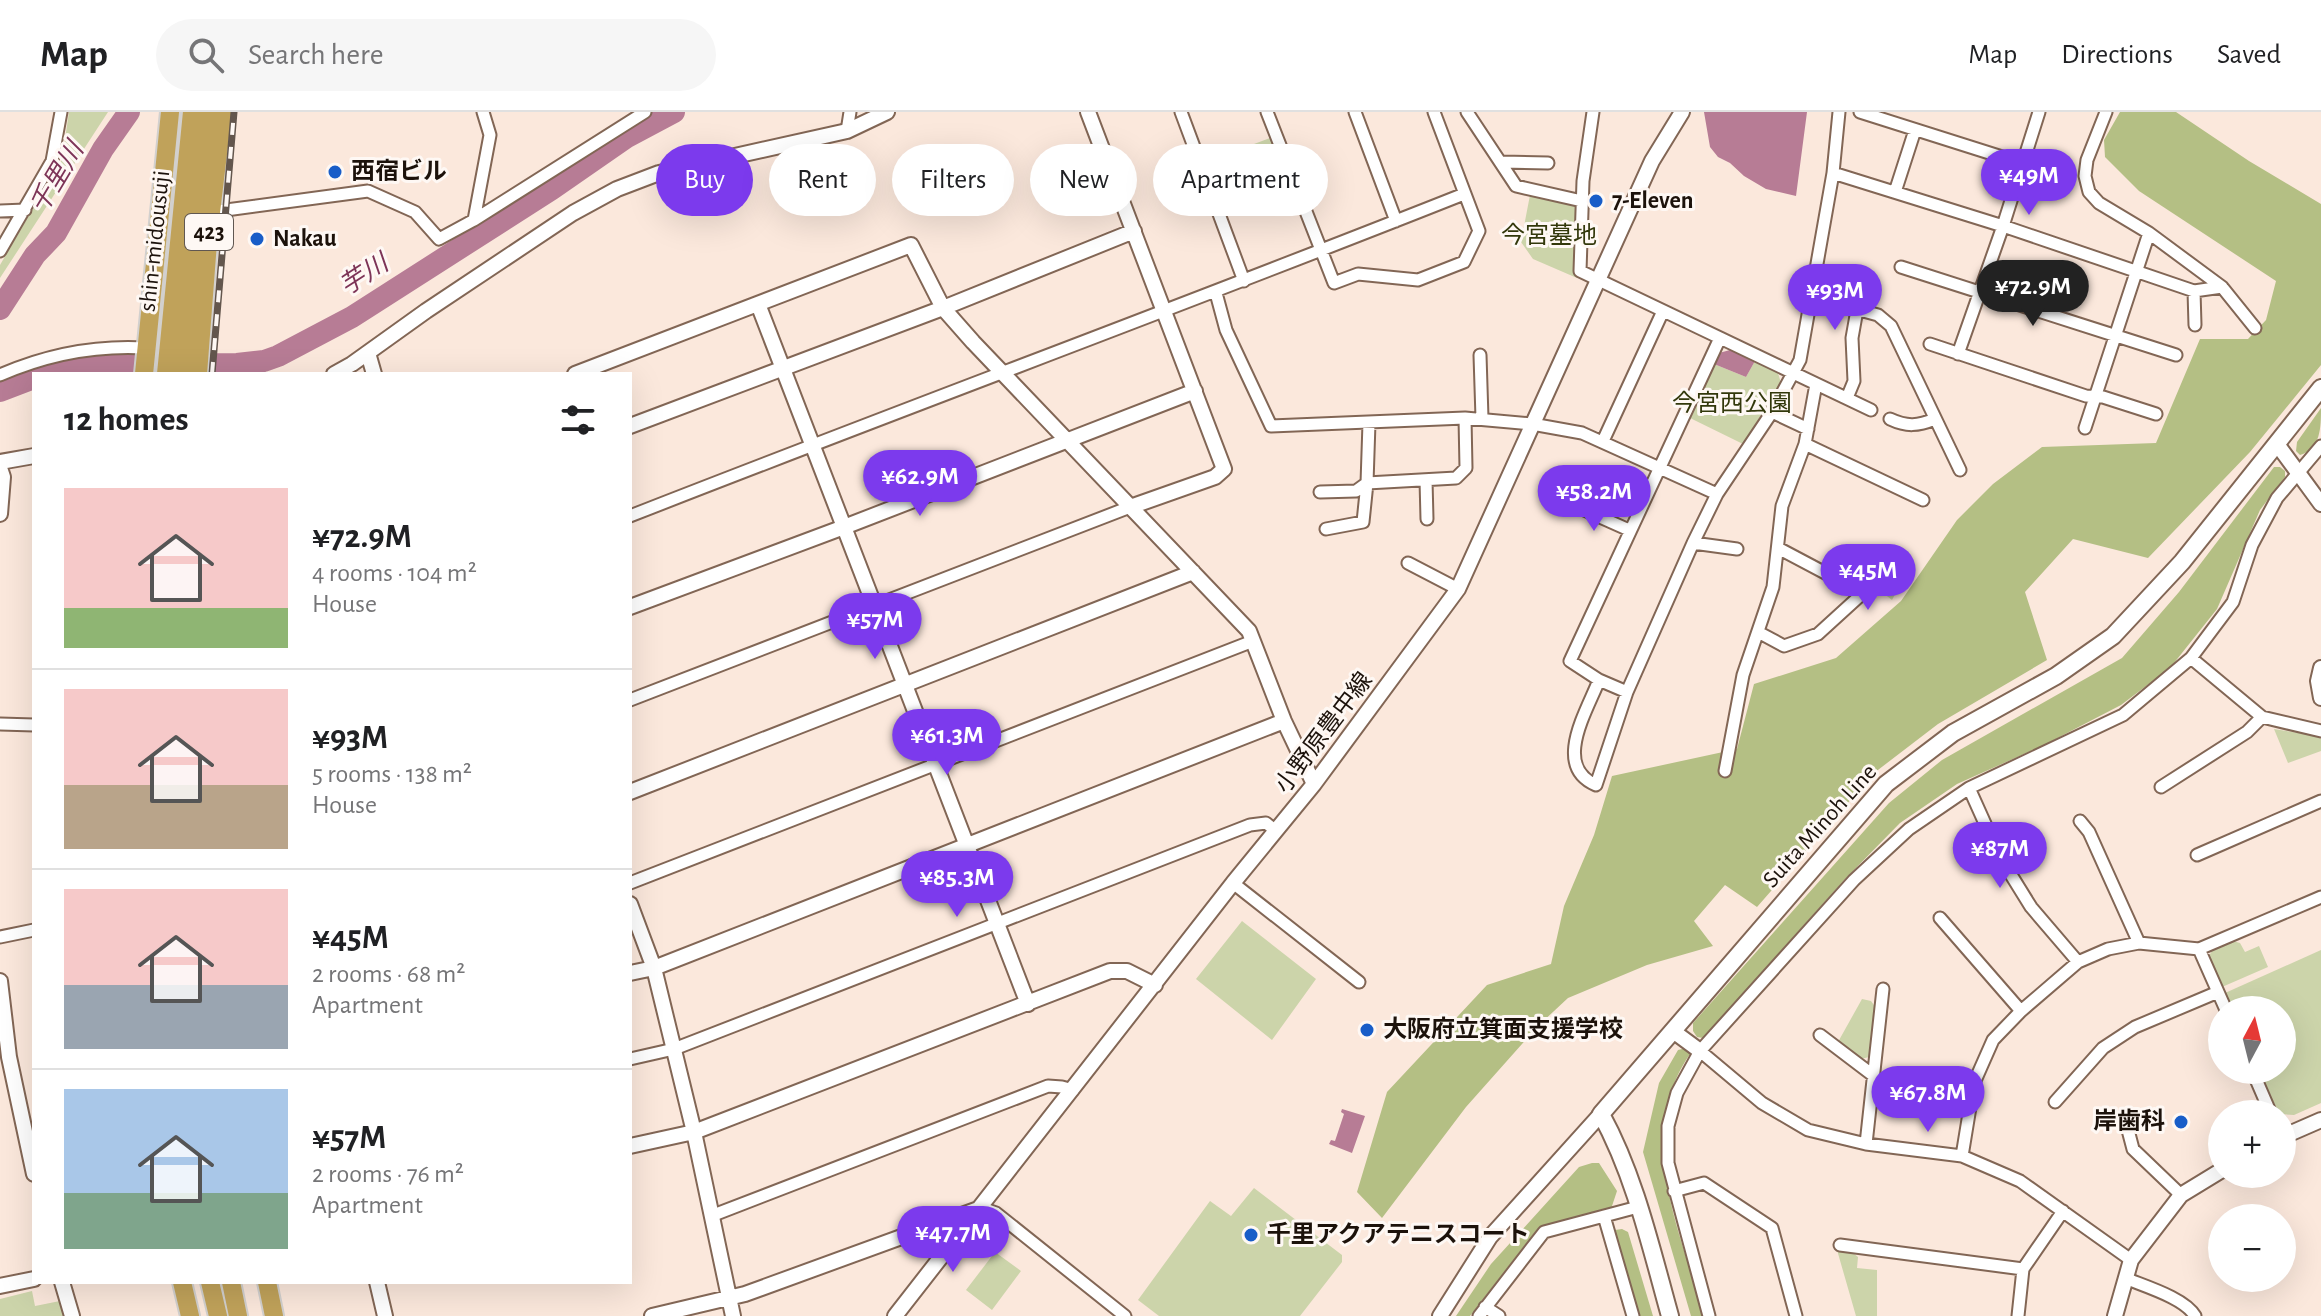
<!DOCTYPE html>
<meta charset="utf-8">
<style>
:root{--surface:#fff;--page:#f6f6f6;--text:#202124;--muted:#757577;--line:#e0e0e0;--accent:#7c3aed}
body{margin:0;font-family:"Alegreya Sans","Noto Sans JP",sans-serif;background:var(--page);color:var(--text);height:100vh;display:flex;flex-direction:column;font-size:30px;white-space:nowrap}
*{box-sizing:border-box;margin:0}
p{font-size:26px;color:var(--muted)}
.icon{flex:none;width:44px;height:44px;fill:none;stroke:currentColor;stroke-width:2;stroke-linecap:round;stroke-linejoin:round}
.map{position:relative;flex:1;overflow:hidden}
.drawer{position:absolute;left:32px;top:260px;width:600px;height:912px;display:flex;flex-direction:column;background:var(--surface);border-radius:0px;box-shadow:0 8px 32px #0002}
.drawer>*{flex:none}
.hud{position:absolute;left:656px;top:32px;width:760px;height:72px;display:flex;gap:16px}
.needle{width:52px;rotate:7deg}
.buttons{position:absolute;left:2208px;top:884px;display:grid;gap:16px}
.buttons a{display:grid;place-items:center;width:88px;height:88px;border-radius:50%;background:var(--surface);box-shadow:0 8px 32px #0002;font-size:40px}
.price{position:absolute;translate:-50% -68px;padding:0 18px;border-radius:28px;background:var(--accent);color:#fff;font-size:26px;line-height:52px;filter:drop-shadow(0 2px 4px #0008)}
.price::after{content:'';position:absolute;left:50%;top:48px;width:24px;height:18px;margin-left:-12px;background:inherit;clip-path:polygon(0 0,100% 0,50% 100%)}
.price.selected{background:#222;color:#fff}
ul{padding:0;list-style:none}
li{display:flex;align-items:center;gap:24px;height:200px;padding:0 32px}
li+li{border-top:2px solid var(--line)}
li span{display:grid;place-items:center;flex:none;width:224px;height:160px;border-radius:0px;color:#555}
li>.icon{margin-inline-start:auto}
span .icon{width:96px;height:96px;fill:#fffc;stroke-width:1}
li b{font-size:34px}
h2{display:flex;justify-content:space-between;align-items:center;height:96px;padding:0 32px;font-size:34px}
.tag{padding:0 28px;border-radius:36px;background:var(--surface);box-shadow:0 8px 32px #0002;font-size:28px;line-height:72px}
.tag.selected{background:var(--accent);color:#fff}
header{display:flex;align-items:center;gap:48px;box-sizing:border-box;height:112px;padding:0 40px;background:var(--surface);border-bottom:2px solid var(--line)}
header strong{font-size:38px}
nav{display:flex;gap:44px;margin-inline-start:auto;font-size:28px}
.search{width:560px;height:72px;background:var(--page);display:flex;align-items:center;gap:20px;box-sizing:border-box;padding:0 28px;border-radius:44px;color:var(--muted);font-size:30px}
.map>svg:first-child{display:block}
.green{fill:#ccd4aa}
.forest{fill:#b4bf84}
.water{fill:#b77c95}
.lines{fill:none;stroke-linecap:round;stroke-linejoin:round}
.river{stroke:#b77c95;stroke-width:22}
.minor-casing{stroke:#826655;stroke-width:15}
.tertiary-casing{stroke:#826655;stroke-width:18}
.secondary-casing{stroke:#826655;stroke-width:20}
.trunk-casing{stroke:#d2d0ce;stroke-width:22}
.minor{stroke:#fff;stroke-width:11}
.tertiary{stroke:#fff;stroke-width:14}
.secondary{stroke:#fff;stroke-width:16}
.trunk{stroke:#c0a25a;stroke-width:18}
.rail-casing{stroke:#63564d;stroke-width:7}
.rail{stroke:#fef8f4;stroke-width:4;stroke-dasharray:12;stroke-linecap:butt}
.poi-dot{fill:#185dc8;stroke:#fef8f4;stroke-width:3}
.labels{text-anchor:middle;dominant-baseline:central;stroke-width:6;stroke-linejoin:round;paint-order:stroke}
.shield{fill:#fef8f4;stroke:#605751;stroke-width:2}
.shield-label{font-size:22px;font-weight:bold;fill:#1c120b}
.poi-label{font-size:24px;font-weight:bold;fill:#1c120b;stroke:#fef8f4;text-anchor:start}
.park-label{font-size:24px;fill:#32380b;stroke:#fef8f4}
.street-label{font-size:24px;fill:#1c120b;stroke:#fef8f4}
.water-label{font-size:26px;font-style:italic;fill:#7d3457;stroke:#fef8f4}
</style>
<header>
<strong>Map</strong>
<div class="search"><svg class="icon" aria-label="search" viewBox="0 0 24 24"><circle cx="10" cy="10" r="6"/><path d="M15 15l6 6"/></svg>Search here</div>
<nav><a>Map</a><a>Directions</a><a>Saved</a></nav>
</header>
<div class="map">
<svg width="2321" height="1204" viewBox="0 0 2321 1204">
<rect width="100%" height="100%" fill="#fbe8dc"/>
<path class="green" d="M 69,0 L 108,0 L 0,166 L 0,153 L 62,47 Z
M 1270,26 L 1287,69 L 1223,94 L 1206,50 Z
M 1530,83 L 1578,95 L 1577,166 L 1533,147 L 1521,130 Z
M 1755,249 L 1778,261 L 1781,271 L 1743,332 L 1690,306 L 1714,252 L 1746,265 Z
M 1875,461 L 1899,475 L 1892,488 L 1878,477 L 1872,481 L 1863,477 Z
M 2274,617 L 2317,624 L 2321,627 L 2321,639 L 2288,651 Z
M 1242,809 L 1316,867 L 1272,928 L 1196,867 Z
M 2233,829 L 2240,831 L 2245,840 L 2259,834 L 2268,855 L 2222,875 L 2209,844 L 2213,837 Z
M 2321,838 L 2321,991 L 2294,1003 L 2279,1002 L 2259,958 L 2282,958 L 2282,898 L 2232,898 L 2225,881 Z
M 1862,887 L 1871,889 L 1876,896 L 1869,945 L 1861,947 L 1838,930 Z
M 1254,1076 L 1342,1143 L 1342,1150 L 1300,1204 L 1159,1204 L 1138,1188 L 1210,1089 L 1231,1104 Z
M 1837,1138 L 1853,1141 L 1858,1145 L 1857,1156 L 1877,1158 L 1877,1204 L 1856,1204 Z
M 995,1140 L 1021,1159 L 992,1198 L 966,1178 Z
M 32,1179 L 35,1194 L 60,1189 L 64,1204 L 0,1204 L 0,1187 Z"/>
<path class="forest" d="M 2120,0 L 2176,0 L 2249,49 L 2321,92 L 2321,253 L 2250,340 L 2148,446 L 2073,427 L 2025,480 L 2047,548 L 1938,612 L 1874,661 L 1757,795 L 1725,773 L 1694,809 L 1713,834 L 1647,853 L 1568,886 L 1539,913 L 1466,995 L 1382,1106 L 1357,1080 L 1387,980 L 1487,873 L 1551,852 L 1564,794 L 1594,723 L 1612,664 L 1737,637 L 1754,572 L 1836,546 L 1901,489 L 1957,408 L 1993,372 L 2042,335 L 2156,331 L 2200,227 L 2248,227 L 2266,208 L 2276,169 L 2139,79 L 2105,45 L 2104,28 Z
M 2321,296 C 2321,315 2321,337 2300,343 L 2296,339 L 2297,330 Z
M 2274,355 L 2280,355 L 2285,359 L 2285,365 L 2260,398 L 2217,497 L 2170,556 L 2121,593 L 2042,634 L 1957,672 L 1900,711 L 1845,767 L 1703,926 L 1697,925 L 1693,919 L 1693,911 L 1889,691 L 1942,648 L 2122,546 L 2179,480 Z
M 1686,936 L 1690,942 C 1634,1023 1680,1120 1705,1204 L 1691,1204 L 1643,1040 L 1659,971 L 1678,938 Z
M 1592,1051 L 1599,1051 L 1617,1079 L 1611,1097 L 1539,1115 L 1470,1204 L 1456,1204 L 1491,1152 L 1579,1055 Z
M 1622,1117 L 1628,1120 L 1653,1204 L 1639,1204 L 1615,1118 Z"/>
<path class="water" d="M 1704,0 L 1807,0 L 1796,84 L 1766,77 L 1744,64 L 1730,51 L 1718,45 L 1710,35 Z
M 1730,238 L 1755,249 L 1746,265 L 1714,252 L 1719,241 Z
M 1342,997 L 1365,1004 L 1352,1041 L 1329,1032 L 1331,1028 L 1335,1029 L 1344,1002 L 1341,1000 Z"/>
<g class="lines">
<path class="river" d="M 0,197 L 35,143 L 56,121 L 103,37 L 129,0
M 48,262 L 89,253 L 237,252 L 264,249 L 278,244 L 352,205 L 552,77 L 627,25 L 674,0
M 0,279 L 34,266"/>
<defs>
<path id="minor" d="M 1181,0 L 1244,169
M 1267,0 L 1334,171 L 1358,162 L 1418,168 L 1464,150 L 1479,119 L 1434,0
M 1355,0 L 1396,109
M 1467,0 L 1516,74 L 1582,89
M 1593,0 L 1583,69 L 1580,159 L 1871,298
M 1860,0 L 2021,51
M 2106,0 L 2087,48 L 2085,64 L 2089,80 L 2099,91 L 2149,121 L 2222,175 L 2255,216
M 847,19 L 850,0
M 1502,50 L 1548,51
M 1833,61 L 2003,114 L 2194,179 L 2222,175
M 1895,80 L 1915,18
M 0,99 L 25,98
M 211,100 L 368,79 L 415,100 L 439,127 L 474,108 L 490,23 L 483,0
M 474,108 L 645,0
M 0,139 L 52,49 L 61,0
M 1901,155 L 2176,243
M 2194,179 L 2195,213
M 1216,181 L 1226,218 L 1271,314 L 1465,306 L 1532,312 L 1582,321 L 1717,382
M 1856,197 L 1878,203 L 1891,214 L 1960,358
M 1930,232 L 2086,284 L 2103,285 L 2156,302
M 1958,242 L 2003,114 L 2039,0
M 1480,243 L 1482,306
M 0,263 C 48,242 94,233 146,236
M 1847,286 L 1854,269 L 1852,226 L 1863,164
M 1772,300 L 1808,317
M 1890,307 C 1907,315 1918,314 1935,307
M 2085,316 L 2149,121
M 1603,329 L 1663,199
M 1805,332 L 1923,388
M 1426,368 L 1427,407
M 1320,380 L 1356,379 L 1367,371 L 1456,366 L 1466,356 L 1465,306
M 1573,393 L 1629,418
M 630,404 C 908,295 1187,192 1464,82
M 1326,417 L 1363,410 L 1367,371 L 1369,311
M 1693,431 L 1737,437
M 1408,451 L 1458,477
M 1758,520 L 1784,534 L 1818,522 L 1863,481 L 1778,436
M 2191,546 L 2262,605 L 2321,619
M 1599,568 C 1587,599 1552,654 1596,673 L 1627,580 L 1693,431 L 1717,382 L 1772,300 L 1800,248 L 1833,61 L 1839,0
M 1627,580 L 1599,568 L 1570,549 L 1720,226
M 630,588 L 1130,395
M 0,612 L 34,613
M 1725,659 L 1743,563 L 1773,475 L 1782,394 L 1805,332 L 1816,272
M 2161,675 L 2247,620 L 2262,605
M 1969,676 L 2000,745 L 2031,795 L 2078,850
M 2080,709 L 2089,720 L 2139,831
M 2197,743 L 2321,689
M 630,771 L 1253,529
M 1233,771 L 1359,870
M 1940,806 L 2021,899
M 0,825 L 34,818
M 2199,837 L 2226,898
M 1820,923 L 1874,964
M 1700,939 L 1762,991 L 1808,1018 L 1866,1032 L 1962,1044 L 2020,1069 L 2131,1148
M 630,947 L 674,937 L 1250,713 L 1266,711 L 1276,719
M 2252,958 L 2271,1002
M 2055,990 L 2103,936 L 2135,915 L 2218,880
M 2142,1006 L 2128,1018 L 2133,1037 L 2181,1083
M 1866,1032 L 1883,877
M 1962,1044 L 1974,971 L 1993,928 L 2021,899 L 2078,850 L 2108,837 L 2139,831 L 2199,837 L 2321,785
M 1674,1079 L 1704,1071 L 1772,1116 L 1796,1204
M 982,1096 L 996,1101 L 1125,1204
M 711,1104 L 1048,974 L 1062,975 L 1073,978
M 1604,1104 L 1633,1204
M 1840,1133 L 2023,1157
M 2125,1166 C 2144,1174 2185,1186 2195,1204
M 1485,1195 L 1499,1204
M 1479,1204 L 1544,1120 L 1638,1095
M 1709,1204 L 1668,1051 L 1668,1014 L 1677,981 L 1700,939 L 1854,768 L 1909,717 L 1969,676 L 2123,603 L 2191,546 L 2233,490 L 2252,433 L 2277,386 L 2321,334
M 2018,1204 L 2023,1157 L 2063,1099"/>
<path id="tertiary" d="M 1088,0 L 1224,357 L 1215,365 L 1130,395
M 758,192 L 1028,892
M 368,241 L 374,262
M 334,262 L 352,252 L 426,199 L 573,101 L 617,77 L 659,61 L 847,19 L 887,0
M 575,262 L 911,133 L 943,196 L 973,230 L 1249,519 L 1284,609 L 1314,672
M 630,314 L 943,196 L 1134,119
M 2277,332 L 2321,392
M 0,350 L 34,344
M 0,356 L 3,365 L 0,402
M 630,495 L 844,415 L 1195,279
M 2321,556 L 2318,569 L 2321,586
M 630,680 L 1193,460
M 630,792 L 654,856 L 694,1020 L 733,1204
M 630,861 L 654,856 L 1284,609
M 0,869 L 9,945 L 34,1062
M 1673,919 L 1700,939
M 2282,1025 L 2321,1008
M 630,1034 L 694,1020 L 1110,859 L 1127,859 L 1155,873
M 62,1170 L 72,1204
M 377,1170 L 385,1204
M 0,1174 L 34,1167
M 652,1204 L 745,1182 L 981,1096
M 895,1204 L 1233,771 L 1314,672 L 1458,477 L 1652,49 L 1682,0
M 1440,1204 L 1490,1125 L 1601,1002
M 2115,1204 L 2131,1148 L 2181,1083 L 2222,1058"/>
<path id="secondary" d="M 1670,1204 C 1651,1136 1635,1064 1601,1002 L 1886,672 L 1953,621 L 2056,564 L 2113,524 L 2182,450 L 2321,276"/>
<path id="trunk" d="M 144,262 L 170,0
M 166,262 L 192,0
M 181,262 L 207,0
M 198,262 L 209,117 L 223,0
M 182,1170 L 190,1204
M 210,1170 L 218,1204
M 231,1170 L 238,1204
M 267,1170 L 274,1204"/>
</defs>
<use href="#minor" class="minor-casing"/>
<use href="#tertiary" class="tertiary-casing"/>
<use href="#secondary" class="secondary-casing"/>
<use href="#trunk" class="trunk-casing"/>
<use href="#minor" class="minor"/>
<use href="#tertiary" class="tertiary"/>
<use href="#secondary" class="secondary"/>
<use href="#trunk" class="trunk"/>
<defs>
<path id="rail" d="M 212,262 L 234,0"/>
</defs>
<use href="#rail" class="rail-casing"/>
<use href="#rail" class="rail"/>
</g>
<g class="poi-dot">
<circle cx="335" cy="60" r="8"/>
<circle cx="1596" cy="89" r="8"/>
<circle cx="257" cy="127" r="8"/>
<circle cx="1367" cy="918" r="8"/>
<circle cx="2181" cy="1010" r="8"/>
<circle cx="1251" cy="1123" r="8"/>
</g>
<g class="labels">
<rect class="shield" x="185" y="102" width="48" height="36" rx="6"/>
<g class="shield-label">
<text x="209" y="120">423</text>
</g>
<g class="poi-label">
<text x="351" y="60">西宿ビル</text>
<text x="1612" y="89">7-Eleven</text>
<text x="273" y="127">Nakau</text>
<text x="1383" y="918">大阪府立箕面支援学校</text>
<text x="2165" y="1010" text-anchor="end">岸歯科</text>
<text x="1267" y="1123">千里アクアテニスコート</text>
</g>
<g class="park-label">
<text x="1549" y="124">今宮墓地</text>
<text x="1732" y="292">今宮西公園</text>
</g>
<g class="street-label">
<text transform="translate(155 129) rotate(-84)">shin-midousuji</text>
<text transform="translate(1324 621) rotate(-53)">小野原豊中線</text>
<text transform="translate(1820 714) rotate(-48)">Suita Minoh Line</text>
</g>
<g class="water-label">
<text transform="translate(57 66) rotate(-59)">千里川</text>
<text transform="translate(364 163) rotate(-33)">芋川</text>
</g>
</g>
</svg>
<div class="buttons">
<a><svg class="needle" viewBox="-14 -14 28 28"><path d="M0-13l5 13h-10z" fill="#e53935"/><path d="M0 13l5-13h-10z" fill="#757577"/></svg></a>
<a>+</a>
<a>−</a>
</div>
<b class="price" style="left:2029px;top:105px">¥49M</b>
<b class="price selected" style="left:2033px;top:216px">¥72.9M</b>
<b class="price" style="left:1835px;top:220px">¥93M</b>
<b class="price" style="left:920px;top:406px">¥62.9M</b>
<b class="price" style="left:1594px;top:421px">¥58.2M</b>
<b class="price" style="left:1868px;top:500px">¥45M</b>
<b class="price" style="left:875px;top:549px">¥57M</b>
<b class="price" style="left:947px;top:665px">¥61.3M</b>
<b class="price" style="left:2000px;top:778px">¥87M</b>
<b class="price" style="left:957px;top:807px">¥85.3M</b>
<b class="price" style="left:1928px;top:1022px">¥67.8M</b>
<b class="price" style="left:953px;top:1162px">¥47.7M</b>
<div class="hud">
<a class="tag selected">Buy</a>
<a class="tag">Rent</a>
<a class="tag">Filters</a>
<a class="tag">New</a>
<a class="tag">Apartment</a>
</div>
<section class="drawer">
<h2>12 homes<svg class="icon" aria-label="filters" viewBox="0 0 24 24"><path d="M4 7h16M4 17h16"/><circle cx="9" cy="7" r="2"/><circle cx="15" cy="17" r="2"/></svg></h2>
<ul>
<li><span style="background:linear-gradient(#f6c9c9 75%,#8fb573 0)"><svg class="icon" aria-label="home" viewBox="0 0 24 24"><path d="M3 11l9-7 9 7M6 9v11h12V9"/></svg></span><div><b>¥72.9M</b><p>4 rooms · 104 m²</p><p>House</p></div></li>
<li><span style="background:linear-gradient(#f6c9c9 60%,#b9a48a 0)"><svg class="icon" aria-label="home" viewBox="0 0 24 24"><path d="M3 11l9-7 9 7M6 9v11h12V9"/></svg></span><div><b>¥93M</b><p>5 rooms · 138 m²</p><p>House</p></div></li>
<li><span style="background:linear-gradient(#f6c9c9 60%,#9aa5b1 0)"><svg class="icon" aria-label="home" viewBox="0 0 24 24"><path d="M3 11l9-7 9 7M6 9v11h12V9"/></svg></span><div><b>¥45M</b><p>2 rooms · 68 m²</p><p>Apartment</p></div></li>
<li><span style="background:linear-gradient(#a9c7e8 65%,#7fa58c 0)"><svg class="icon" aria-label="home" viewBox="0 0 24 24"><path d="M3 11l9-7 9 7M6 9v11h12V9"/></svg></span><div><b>¥57M</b><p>2 rooms · 76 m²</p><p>Apartment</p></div></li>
</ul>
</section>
</div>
